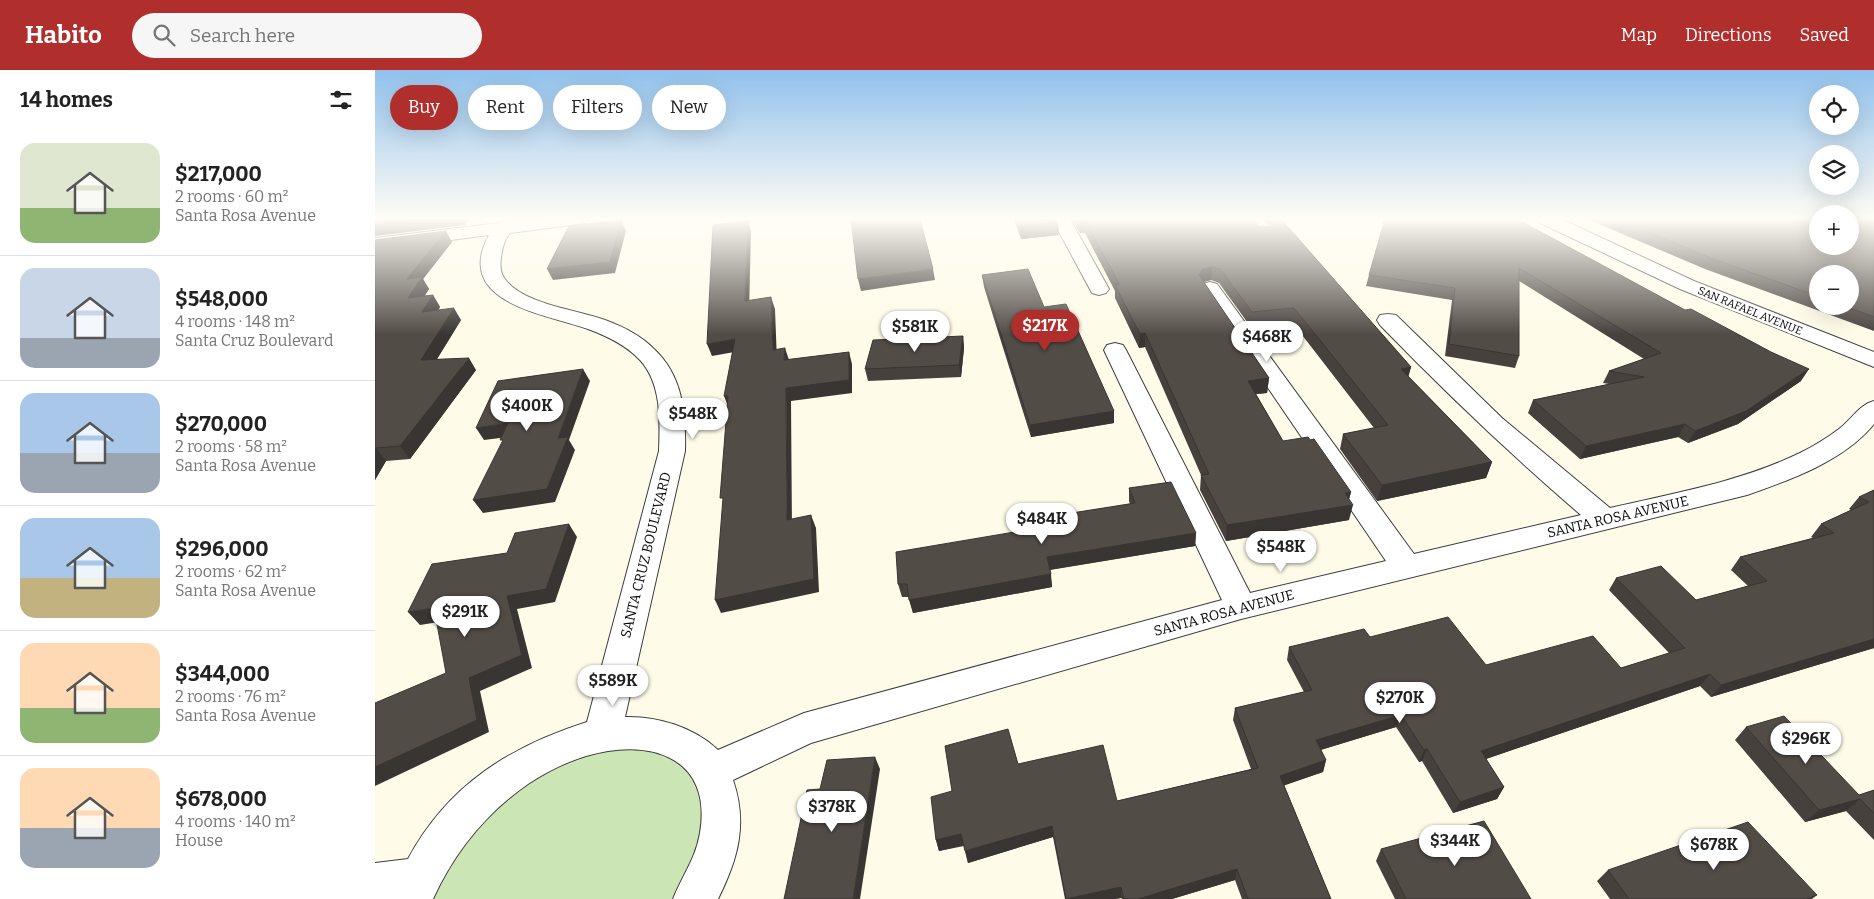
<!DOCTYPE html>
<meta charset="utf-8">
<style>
:root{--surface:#fff;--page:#f6f6f6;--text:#222;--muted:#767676;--line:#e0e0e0;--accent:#b02e2c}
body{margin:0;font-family:Bitter,serif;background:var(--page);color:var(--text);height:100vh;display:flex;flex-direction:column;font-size:19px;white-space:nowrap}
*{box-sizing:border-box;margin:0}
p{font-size:16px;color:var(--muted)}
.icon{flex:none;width:28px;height:28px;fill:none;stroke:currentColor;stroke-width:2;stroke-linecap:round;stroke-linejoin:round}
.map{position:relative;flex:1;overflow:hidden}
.details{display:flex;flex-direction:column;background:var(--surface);width:375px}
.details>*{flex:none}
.banner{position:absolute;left:15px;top:15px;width:475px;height:45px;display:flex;gap:10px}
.fabs{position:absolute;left:1434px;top:15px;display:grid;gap:10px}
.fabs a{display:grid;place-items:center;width:50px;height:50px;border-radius:50%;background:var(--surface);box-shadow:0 5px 20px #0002;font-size:25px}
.price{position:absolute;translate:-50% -42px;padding:0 11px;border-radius:18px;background:#fff;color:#222;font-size:16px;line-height:32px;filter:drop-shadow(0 1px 2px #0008)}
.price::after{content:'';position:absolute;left:50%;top:30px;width:15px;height:11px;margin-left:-8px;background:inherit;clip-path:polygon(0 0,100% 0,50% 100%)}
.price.active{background:var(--accent);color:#fff}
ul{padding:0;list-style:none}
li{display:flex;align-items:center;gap:15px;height:125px;padding:0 20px}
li+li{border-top:1px solid var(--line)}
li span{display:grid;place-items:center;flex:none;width:140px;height:100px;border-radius:15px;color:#555}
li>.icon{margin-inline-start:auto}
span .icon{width:60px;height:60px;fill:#fffc;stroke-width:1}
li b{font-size:21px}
h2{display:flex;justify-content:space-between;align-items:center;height:60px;padding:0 20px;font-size:21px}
.chip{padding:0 18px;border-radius:22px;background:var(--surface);box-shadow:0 5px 20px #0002;font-size:18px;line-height:45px}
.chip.active{background:var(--accent);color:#fff}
header{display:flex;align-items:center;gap:30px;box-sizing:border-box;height:70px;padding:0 25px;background:var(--accent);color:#fff}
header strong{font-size:24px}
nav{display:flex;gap:28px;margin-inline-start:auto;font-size:18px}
.search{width:350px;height:45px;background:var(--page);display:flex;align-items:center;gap:12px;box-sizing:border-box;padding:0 18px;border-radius:28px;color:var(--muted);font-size:19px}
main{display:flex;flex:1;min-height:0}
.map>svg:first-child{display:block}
.green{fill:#cbe5b5}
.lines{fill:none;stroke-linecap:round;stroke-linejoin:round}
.minor-casing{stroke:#3d3d3d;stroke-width:2}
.minor{fill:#fff;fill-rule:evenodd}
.wall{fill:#47413d;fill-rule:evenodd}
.shaded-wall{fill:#393532}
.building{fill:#524c47;stroke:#393532}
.labels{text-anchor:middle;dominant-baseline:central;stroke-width:5;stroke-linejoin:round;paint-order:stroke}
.far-street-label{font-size:11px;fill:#0a0a0a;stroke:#fff}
.street-label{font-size:14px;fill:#0a0a0a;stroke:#fff}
</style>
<header>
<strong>Habito</strong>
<div class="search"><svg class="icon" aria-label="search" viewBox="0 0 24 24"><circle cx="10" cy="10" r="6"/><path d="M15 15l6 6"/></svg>Search here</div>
<nav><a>Map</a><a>Directions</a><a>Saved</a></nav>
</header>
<main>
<section class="details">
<h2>14 homes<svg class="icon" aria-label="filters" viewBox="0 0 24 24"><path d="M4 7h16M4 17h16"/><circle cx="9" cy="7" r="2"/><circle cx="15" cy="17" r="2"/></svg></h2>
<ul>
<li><span style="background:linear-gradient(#dfe7d0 65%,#8fb573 0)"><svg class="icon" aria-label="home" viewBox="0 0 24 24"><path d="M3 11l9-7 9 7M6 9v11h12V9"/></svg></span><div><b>$217,000</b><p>2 rooms · 60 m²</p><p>Santa Rosa Avenue</p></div></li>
<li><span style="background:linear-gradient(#c9d6e8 70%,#9aa5b1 0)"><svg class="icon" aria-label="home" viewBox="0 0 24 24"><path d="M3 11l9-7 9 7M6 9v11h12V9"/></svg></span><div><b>$548,000</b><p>4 rooms · 148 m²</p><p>Santa Cruz Boulevard</p></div></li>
<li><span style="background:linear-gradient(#a9c7e8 60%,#9aa5b1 0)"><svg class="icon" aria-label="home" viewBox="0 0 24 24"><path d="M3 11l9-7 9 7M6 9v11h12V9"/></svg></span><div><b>$270,000</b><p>2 rooms · 58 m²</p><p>Santa Rosa Avenue</p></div></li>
<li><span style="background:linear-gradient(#a9c7e8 60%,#c2b280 0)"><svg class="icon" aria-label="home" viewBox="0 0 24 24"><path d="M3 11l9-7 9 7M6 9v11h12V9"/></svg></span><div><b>$296,000</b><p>2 rooms · 62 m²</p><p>Santa Rosa Avenue</p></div></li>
<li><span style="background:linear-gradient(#ffd9b3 65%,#8fb573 0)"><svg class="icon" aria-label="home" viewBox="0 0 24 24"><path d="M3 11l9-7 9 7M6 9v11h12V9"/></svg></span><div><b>$344,000</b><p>2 rooms · 76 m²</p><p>Santa Rosa Avenue</p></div></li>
<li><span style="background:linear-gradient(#ffd9b3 60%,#9aa5b1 0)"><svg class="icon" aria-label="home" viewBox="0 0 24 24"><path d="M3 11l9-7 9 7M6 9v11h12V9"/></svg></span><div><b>$678,000</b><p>4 rooms · 140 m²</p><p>House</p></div></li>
</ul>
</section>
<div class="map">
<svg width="1499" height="829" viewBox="0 0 1499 829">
<rect width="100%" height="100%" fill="#fefbe8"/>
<path class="green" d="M 256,663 L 336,702 L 319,829 L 36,829 L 121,714 Z"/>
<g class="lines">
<defs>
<path id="minor" d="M 129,149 L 213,149 L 210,153 L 204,154 L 135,163 C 129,170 127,179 126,188 C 125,195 125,203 130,209 C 147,234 203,240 230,250 C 249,257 265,265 279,279 C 308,306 311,344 310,381 L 250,647 C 282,646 319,657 343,680 L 429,643 L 847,530 L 729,280 L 732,275 L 740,273 L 748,275 L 751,280 L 875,523 L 1011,491 L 825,218 L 828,214 L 835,212 L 842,214 L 1039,484 L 1206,445 C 1136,385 1069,321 1005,255 L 1002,250 L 1005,245 L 1013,244 L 1021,245 L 1127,348 L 1235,438 C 1299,423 1365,412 1425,383 C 1439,376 1452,368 1464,359 C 1476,350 1485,334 1499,331 L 1499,354 C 1469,391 1415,410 1372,425 L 866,549 L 436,673 L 358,710 C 373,754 363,789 343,829 L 298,829 C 307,806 321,788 325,763 C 338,686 273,667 211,686 C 191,692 171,702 153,714 C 111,743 79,783 58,829 L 0,829 L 0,793 L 33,789 C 73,715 134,677 212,652 L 284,381 C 285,351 287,314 265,290 C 251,275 232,266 213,259 C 171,244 77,233 114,165 L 0,180 L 0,168 L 124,153 Z
M 677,149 L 695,149 L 734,219 L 731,223 L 724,225 L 717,223 Z
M 871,149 L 889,149 L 898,164 L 895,168 L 889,169 L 883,168 Z
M 1162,149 L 1186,149 L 1319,211 L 1499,282 L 1499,297 L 1305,219 L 1165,153 Z"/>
</defs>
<use href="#minor" class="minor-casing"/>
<use href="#minor" class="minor"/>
</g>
<path class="wall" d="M 639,149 L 681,149 L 683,152 L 684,165 L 646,169 Z
M 696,149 L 879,149 L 883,156 L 896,157 L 891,149 L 906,149 L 1036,297 L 1033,306 L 1117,392 L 1111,408 L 1002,431 L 965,379 L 968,364 L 999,358 L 917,252 L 875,256 L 844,213 L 836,210 L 829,212 L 894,308 L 892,323 L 881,324 L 908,371 L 976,422 L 974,429 L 974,450 L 851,471 L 825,420 L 826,405 L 770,277 L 764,278 L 740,228 L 740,221 L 710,163 L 705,163 Z
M 1142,149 L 1426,311 L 1363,354 L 1313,373 L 1303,367 L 1205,389 L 1153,343 L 1158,330 L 1234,314 L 1228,313 L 1234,301 L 1269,289 L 1144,211 L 1144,286 L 1140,298 L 1070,286 L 1077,230 L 991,216 L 994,205 Z
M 1212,149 L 1499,149 L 1499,261 L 1330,199 ZM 1442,204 L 1475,236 L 1442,236 Z
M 0,170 L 77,172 L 48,209 L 54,219 L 49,226 L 58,225 L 65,237 L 63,240 L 86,250 L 62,289 L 101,300 L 35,389 L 11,391 L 0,410 Z
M 607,205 L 669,237 L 739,341 L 739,353 L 656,367 L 609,217 Z
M 588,266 L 589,278 L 586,307 L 493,311 L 490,299 Z
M 754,418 L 821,463 L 820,476 L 675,500 L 677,517 L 538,543 L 534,527 L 527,527 L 523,514 L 679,455 L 678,446 L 755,434 L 754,431 Z
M 1499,420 L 1499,578 L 1336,627 L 1325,616 L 1111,689 L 1129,717 L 1122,729 L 1078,743 L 1047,691 L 1044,692 L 1021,657 L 946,680 L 951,690 L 948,702 L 909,715 L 956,829 L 867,829 L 860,810 L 797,829 L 747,829 L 746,828 L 740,829 L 690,829 L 678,767 L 593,793 L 589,776 L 564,781 L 561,770 L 577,721 L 643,694 L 742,731 L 876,699 L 858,650 L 860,638 L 929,622 L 912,590 L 914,577 L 995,567 L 1111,595 L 1246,598 L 1294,583 L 1234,520 L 1241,508 L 1321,530 L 1373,516 L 1356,500 L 1365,487 L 1438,468 L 1436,467 L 1446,454 L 1476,440 L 1474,439 L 1484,427 Z
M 1371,657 L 1484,725 L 1499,720 L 1499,770 L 1471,741 L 1430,752 L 1360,670 Z
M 1006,779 L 1156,829 L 1020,829 L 1001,791 Z
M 1233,800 L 1442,825 L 1437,829 L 1235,829 L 1222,811 Z"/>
<path class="shaded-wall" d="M 44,149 L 94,149 L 90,155 L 0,166 L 0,154 Z
M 246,150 L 251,161 L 240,203 L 178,210 L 172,199 Z
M 373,150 L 376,161 L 374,243 L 370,231 Z
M 705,150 L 710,150 L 710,163 L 705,163 Z
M 683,152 L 684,165 L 646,169 L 644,156 Z
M 71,161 L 77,172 L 48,209 L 54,219 L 41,240 L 33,228 L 32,209 Z
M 837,197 L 836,210 L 827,212 L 824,205 L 828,199 Z
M 558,199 L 560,210 L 486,221 L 483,209 Z
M 58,225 L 65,237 L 55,254 L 47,242 Z
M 396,227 L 400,239 L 402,292 L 398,280 Z
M 79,238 L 86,250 L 54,302 L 46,290 Z
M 770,263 L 770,277 L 764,278 L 765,264 Z
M 588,266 L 589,278 L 586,307 L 584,295 Z
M 360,269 L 365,281 L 337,286 L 332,274 Z
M 410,278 L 414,290 L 409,290 Z
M 474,282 L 477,294 L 477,323 L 416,331 L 417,463 L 412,450 L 411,318 Z
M 94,288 L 101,300 L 35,389 L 25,376 Z
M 1036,297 L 1032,312 L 1026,299 Z
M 208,299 L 215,311 L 194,370 L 200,380 L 180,432 L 108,443 L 98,430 L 183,368 Z
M 1434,299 L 1426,311 L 1363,354 L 1313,373 L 1320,361 Z
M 894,308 L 892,323 L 871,325 L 873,311 Z
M 349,326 L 353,326 L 354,339 Z
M 739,341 L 739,353 L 656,367 L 655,355 Z
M 133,353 L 141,366 L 109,370 L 101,358 Z
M 1310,354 L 1303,367 L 1205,389 L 1211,376 Z
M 1,378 L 11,391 L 0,410 L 0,380 Z
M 1117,392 L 1111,408 L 1002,431 L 1007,415 Z
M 976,422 L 972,436 L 978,435 L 974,450 L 851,471 L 852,455 Z
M 436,445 L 441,458 L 444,522 L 346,543 L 340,530 Z
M 194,454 L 202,467 L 180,532 L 142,539 L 157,598 L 105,621 L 114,662 L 0,716 L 0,697 L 132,526 Z
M 821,463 L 820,476 L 673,500 L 672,487 Z
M 676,504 L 677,517 L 538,543 L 534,530 Z
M 59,538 L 70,551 L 45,555 L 33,542 Z
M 1499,569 L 1499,578 L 1336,627 L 1346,615 Z
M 1335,604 L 1325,616 L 1099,693 L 1106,681 Z
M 1026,645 L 1021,657 L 938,682 L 941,670 Z
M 1052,679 L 1047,691 L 1044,692 L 1049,680 Z
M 500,687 L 505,699 L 485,829 L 478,829 Z
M 951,690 L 948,702 L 902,718 L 905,706 Z
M 1129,717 L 1122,729 L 1078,743 L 1085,732 Z
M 1485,729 L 1471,741 L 1430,752 L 1444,740 Z
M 677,756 L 678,767 L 593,793 L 590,781 Z
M 586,764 L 589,775 L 564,781 L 561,770 Z
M 862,799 L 860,810 L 797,829 L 763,829 Z
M 746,817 L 746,828 L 740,829 L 691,829 Z"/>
<path class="building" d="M 0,149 L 44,149 L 0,154 Z
M 476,149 L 545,149 L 558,199 L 483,209 Z
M 642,149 L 681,149 L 683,152 L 644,156 Z
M 704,149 L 879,149 L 883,156 L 897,157 L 902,151 L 900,149 L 906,149 L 1036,297 L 1026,299 L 1117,392 L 1007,415 L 968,364 L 1013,355 L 919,238 L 877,242 L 845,199 L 837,197 L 828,199 L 824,205 L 894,308 L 873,311 L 908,371 L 933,367 L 935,370 L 939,369 L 976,422 L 970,423 L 978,435 L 852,455 L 826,405 L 834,404 L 770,263 L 765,264 L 740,215 L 744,214 L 710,150 L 705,150 Z
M 1010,149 L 1142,149 L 1310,240 L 1316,239 L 1396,282 L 1434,299 L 1371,341 L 1320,361 L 1310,354 L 1211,376 L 1158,330 L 1269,307 L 1234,301 L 1286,283 L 1144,198 L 1144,286 L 1074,274 L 1080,218 L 994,205 Z
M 1242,149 L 1442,149 L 1442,176 L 1475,176 L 1475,149 L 1499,149 L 1499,247 L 1470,236 L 1475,236 L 1475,204 L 1442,204 L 1442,226 L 1336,188 Z
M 246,150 L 235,192 L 172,199 L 194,156 Z
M 373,150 L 370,231 L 396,227 L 398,280 L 410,278 L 409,290 L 474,282 L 474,310 L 411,318 L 412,450 L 436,445 L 439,509 L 340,530 L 348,428 L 345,428 L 353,326 L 349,326 L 360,269 L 332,274 L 338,155 Z
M 71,161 L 32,209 L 47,207 L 33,228 L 58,225 L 47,242 L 79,238 L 46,290 L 94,288 L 25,376 L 1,378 L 0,380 L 0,170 Z
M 653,199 L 669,237 L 691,234 L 739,341 L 655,355 L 607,205 Z
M 588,266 L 584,295 L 490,299 L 498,270 Z
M 208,299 L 183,368 L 193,367 L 172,419 L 98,430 L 128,370 L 125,370 L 133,353 L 101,358 L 123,311 Z
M 796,412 L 821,463 L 672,487 L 676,504 L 534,530 L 532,514 L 523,514 L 521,482 L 681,455 L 678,446 L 760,433 L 754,418 Z
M 1499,420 L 1499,569 L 1346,615 L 1335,604 L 1106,681 L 1129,717 L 1085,732 L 1052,679 L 1049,680 L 1026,645 L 941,670 L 951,690 L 905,706 L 956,829 L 873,829 L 862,799 L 763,829 L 749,829 L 746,817 L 691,829 L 677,756 L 590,781 L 586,764 L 561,770 L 556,727 L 577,721 L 570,676 L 633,659 L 643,694 L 728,675 L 742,731 L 883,698 L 860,638 L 937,620 L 914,577 L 989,559 L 995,567 L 1073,547 L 1111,595 L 1218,566 L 1246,598 L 1310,578 L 1241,508 L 1286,496 L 1321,530 L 1392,511 L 1365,487 L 1459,463 L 1446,454 L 1494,432 L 1484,427 Z
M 194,454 L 171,519 L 132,526 L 147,585 L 94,608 L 102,650 L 0,697 L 0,633 L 71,603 L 59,538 L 33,542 L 57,494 L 132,483 L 140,463 Z
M 1409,646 L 1484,725 L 1499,720 L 1499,743 L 1485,729 L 1444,740 L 1371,657 Z
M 500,687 L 478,829 L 409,829 L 432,720 L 445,719 L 452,690 Z
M 1109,751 L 1156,829 L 1031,829 L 1006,779 Z
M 1373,752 L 1442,825 L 1432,829 L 1254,829 L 1233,800 Z"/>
<linearGradient id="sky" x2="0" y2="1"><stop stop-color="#91c1ec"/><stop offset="0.56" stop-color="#fffdf5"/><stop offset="1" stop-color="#fffdf5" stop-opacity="0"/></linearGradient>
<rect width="1499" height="265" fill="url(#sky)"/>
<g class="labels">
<g class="far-street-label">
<text transform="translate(1375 241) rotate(22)">SAN RAFAEL AVENUE</text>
</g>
<g class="street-label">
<text transform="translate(1243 447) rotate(-13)">SANTA ROSA AVENUE</text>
<text transform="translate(271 485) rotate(-76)">SANTA CRUZ BOULEVARD</text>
<text transform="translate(849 543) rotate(-15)">SANTA ROSA AVENUE</text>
</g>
</g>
</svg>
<div class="fabs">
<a><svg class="icon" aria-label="locate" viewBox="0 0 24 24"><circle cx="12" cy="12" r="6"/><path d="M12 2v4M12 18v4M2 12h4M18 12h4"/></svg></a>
<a><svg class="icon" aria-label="layers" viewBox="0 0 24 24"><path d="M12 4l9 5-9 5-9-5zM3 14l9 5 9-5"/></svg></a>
<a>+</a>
<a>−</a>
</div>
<b class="price active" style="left:670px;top:282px">$217K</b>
<b class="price" style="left:540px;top:283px">$581K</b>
<b class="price" style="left:892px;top:293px">$468K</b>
<b class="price" style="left:152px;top:362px">$400K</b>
<b class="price" style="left:318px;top:370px">$548K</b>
<b class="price" style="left:667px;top:475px">$484K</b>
<b class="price" style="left:906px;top:503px">$548K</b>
<b class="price" style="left:90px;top:568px">$291K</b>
<b class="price" style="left:238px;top:637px">$589K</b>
<b class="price" style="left:1025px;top:654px">$270K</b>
<b class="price" style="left:1431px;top:695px">$296K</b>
<b class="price" style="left:457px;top:763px">$378K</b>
<b class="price" style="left:1080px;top:797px">$344K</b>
<b class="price" style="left:1339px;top:801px">$678K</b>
<div class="banner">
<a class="chip active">Buy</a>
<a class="chip">Rent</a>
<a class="chip">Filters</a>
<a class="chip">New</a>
</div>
</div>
</main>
